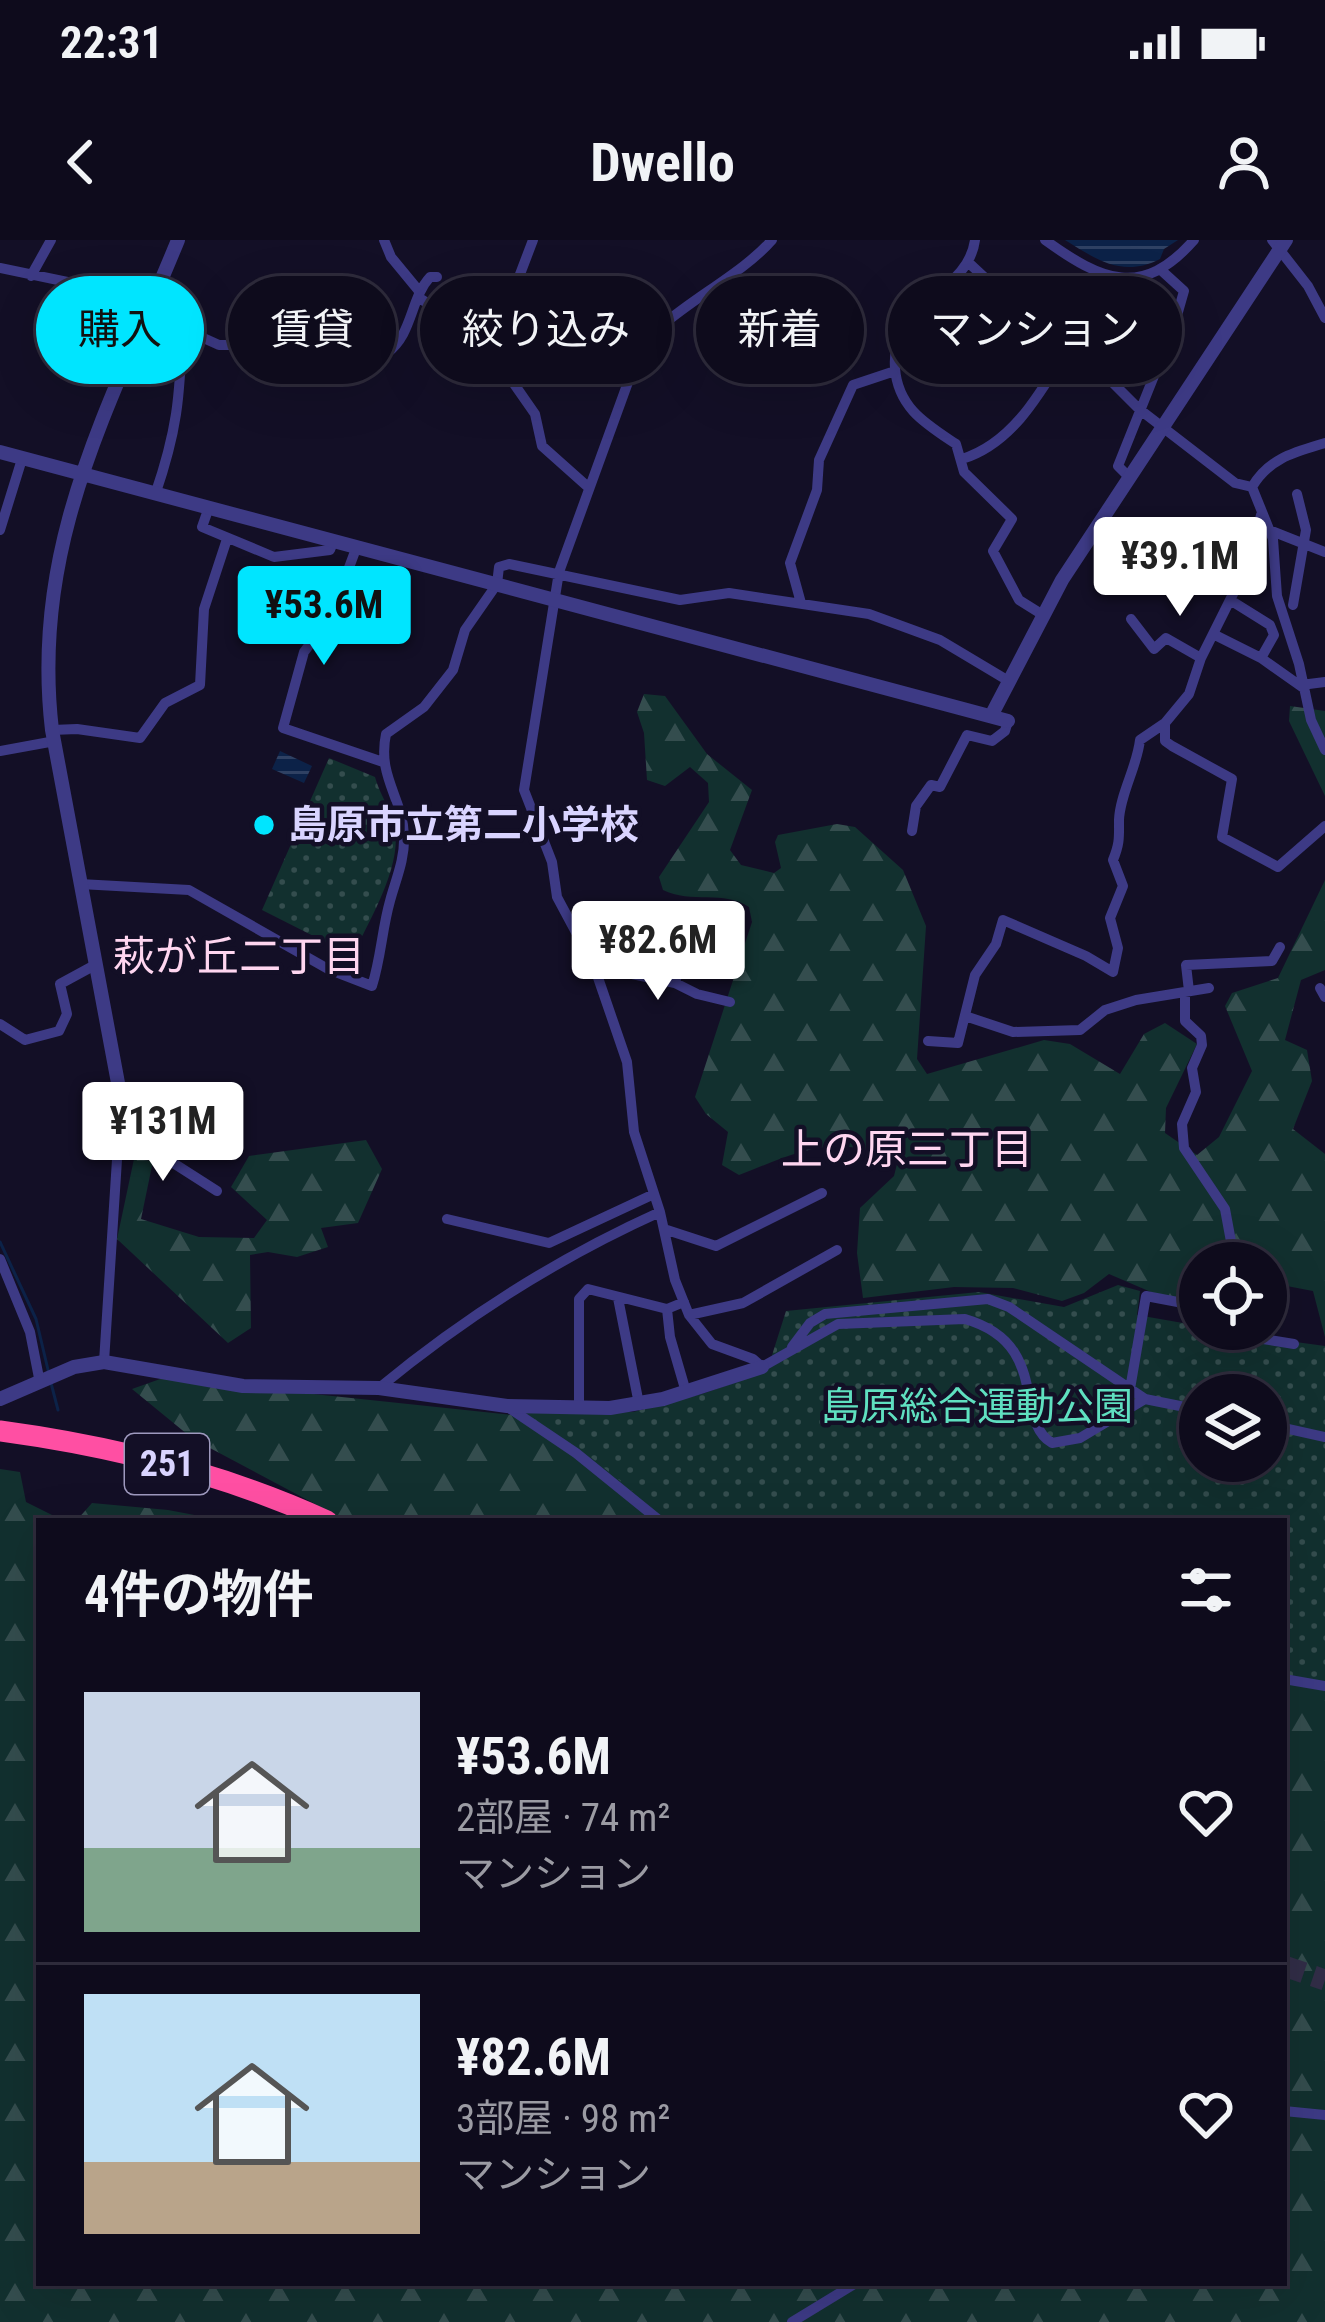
<!DOCTYPE html>
<html lang="ja">
<meta charset="utf-8">
<style>
:root{--surface:#0e0b1c;--page:#1c1929;--text:#f1f3f6;--muted:#9b9ba3;--line:#2e2b3b;--accent:#00e5ff}
body{margin:0;font-family:"Roboto Condensed","Noto Sans JP",sans-serif;background:var(--page);color:var(--text);height:100vh;display:flex;flex-direction:column;font-size:45px;white-space:nowrap}
*{box-sizing:border-box;margin:0}
p{font-size:39px;color:var(--muted)}
.icon{flex:none;width:66px;height:66px;fill:none;stroke:currentColor;stroke-width:2;stroke-linecap:round;stroke-linejoin:round}
.map{position:relative;flex:1;overflow:hidden}
.sheet{position:absolute;left:36px;top:1278px;width:1251px;height:768px;display:flex;flex-direction:column;background:var(--surface);border-radius:0px;box-shadow:0 12px 48px #0002,0 0 0 3px var(--line)}
.sheet>*{flex:none}
.banner{position:absolute;left:36px;top:36px;width:1254px;height:108px;display:flex;gap:24px}
.buttons{position:absolute;left:1179px;top:1002px;display:grid;gap:24px}
.buttons a{display:grid;place-items:center;width:108px;height:108px;border-radius:50%;background:var(--surface);box-shadow:0 12px 48px #0002,0 0 0 3px var(--line);font-size:60px}
.price{position:absolute;translate:-50% -102px;padding:0 27px;border-radius:12px;background:#fff;color:#222;font-size:39px;line-height:78px;filter:drop-shadow(0 3px 6px #0008)}
.price::after{content:'';position:absolute;left:50%;top:72px;width:36px;height:27px;margin-left:-18px;background:inherit;clip-path:polygon(0 0,100% 0,50% 100%)}
.price.selected{background:var(--accent);color:#111}
ul{padding:0;list-style:none}
li{display:flex;align-items:center;gap:36px;height:300px;padding:0 48px}
li+li{border-top:3px solid var(--line)}
li span{display:grid;place-items:center;flex:none;width:336px;height:240px;border-radius:0px;color:#555}
li>.icon{margin-inline-start:auto}
span .icon{width:144px;height:144px;fill:#fffc;stroke-width:1}
li b{font-size:51px}
h2{display:flex;justify-content:space-between;align-items:center;height:144px;padding:0 48px;font-size:51px}
.tag{padding:0 42px;border-radius:54px;background:var(--surface);box-shadow:0 12px 48px #0002,0 0 0 3px var(--line);font-size:42px;line-height:108px}
.tag.selected{background:var(--accent);color:#111}
.status{display:flex;justify-content:space-between;align-items:center;height:84px;padding:0 60px;background:var(--surface);direction:ltr}
.status svg{height:33px;fill:currentColor}
header{display:flex;justify-content:space-between;align-items:center;height:156px;padding:0 48px;background:var(--surface);font-size:54px;font-weight:700}
.map>svg:first-child{display:block}
.forest{fill:url(#forest-firs)}
.park{fill:url(#park-dots);fill-rule:evenodd}
.water{fill:url(#water-rules)}
.lines{fill:none;stroke-linecap:round;stroke-linejoin:round}
.stream{stroke:#0c2248;stroke-width:3}
.motorway-tunnel{stroke:#312d47;stroke-width:21;stroke-dasharray:21 10;stroke-linecap:butt}
.minor{stroke:#3d3a85;stroke-width:10}
.tertiary{stroke:#3d3a85;stroke-width:14}
.motorway{stroke:#ff4fa3;stroke-width:21}
.poi-dot{fill:#00e5ff;stroke:#130f26;stroke-width:4.5}
.labels{text-anchor:middle;dominant-baseline:central;stroke-width:9;stroke-linejoin:round;paint-order:stroke}
.shield{fill:#130f26;stroke:#9e99be;stroke-width:3}
.shield-label{font-size:36px;font-weight:bold;fill:#d9d4ff}
.poi-label{font-size:39px;font-weight:bold;fill:#d9d4ff;stroke:#130f26;text-anchor:start}
.park-label{font-size:39px;fill:#5fe0c0;stroke:#130f26}
.neighbourhood-label{font-size:42px;fill:#ffd6f0;stroke:#130f26}
</style>
<div class="status"><b>22:31</b><svg viewBox="0 0 49 12"><path d="M0 12V9h3v3zM5 12V6h3v6zM10 12V3h3v9zM15 12V0h3v12zM26 1h20v11H26zM47 4h2v5h-2z"/></svg></div>
<header><svg class="icon" aria-label="back" viewBox="0 0 24 24"><path d="M15 5l-7 7 7 7"/></svg>Dwello<svg class="icon" aria-label="person" viewBox="0 0 24 24"><circle cx="12" cy="8" r="4"/><path d="M4 21q1-7 8-7t8 7"/></svg></header>
<div class="map">
<svg width="1325" height="2082" viewBox="0 0 1325 2082">
<defs>
<pattern id="forest-firs" width="22" height="20" patternUnits="userSpaceOnUse" patternTransform="scale(3)"><rect width="22" height="20" fill="#12302f"/><path d="M5 1l3.5 6h-7zM16 11l3.5 6h-7z" fill="#344d4e"/></pattern>
<pattern id="park-dots" width="8" height="8" patternUnits="userSpaceOnUse" patternTransform="scale(3)"><rect width="8" height="8" fill="#12302f"/><path d="M2 2h.1M6 6h.1" fill="none" stroke="#344d4e" stroke-width="1.8" stroke-linecap="round"/></pattern>
<pattern id="water-rules" width="6" height="5" patternUnits="userSpaceOnUse" patternTransform="scale(3)"><rect width="6" height="5" fill="#0c2248"/><path d="M0 2.5h6" fill="none" stroke="#2f4163"/></pattern>
</defs>
<rect width="100%" height="100%" fill="#130f26"/>
<path class="forest" d="M 644,454 L 665,456 L 707,514 L 752,550 L 730,610 L 741,625 L 774,633 L 781,628 L 775,602 L 778,595 L 837,584 L 855,587 L 903,630 L 926,686 L 917,819 L 927,834 L 1044,800 L 1070,804 L 1120,834 L 1144,794 L 1165,783 L 1197,804 L 1166,868 L 1165,893 L 1197,915 L 1219,897 L 1252,831 L 1225,766 L 1232,753 L 1278,738 L 1325,640 L 1325,730 L 1301,740 L 1285,800 L 1307,810 L 1312,841 L 1293,889 L 1325,914 L 1325,1097 L 1313,1051 L 1266,1042 L 1266,1023 L 1200,1023 L 1200,1073 L 1109,1034 L 1084,1053 L 1062,1061 L 1013,1048 L 954,1047 L 863,1058 L 857,1013 L 860,968 L 894,936 L 897,924 C 839,889 796,913 739,935 L 722,925 L 728,892 L 706,874 L 695,857 L 752,682 L 749,667 C 725,650 691,664 663,650 L 659,637 L 709,562 L 708,543 L 690,527 L 665,546 L 647,540 L 644,493 L 637,472 Z
M 1290,466 L 1325,471 L 1325,556 L 1289,481 Z
M 366,900 L 382,929 L 358,983 L 321,988 L 328,1007 L 297,1017 L 268,1012 L 250,1015 L 251,1088 L 228,1103 L 117,999 L 134,919 L 153,921 L 141,979 L 199,997 L 254,998 L 267,980 L 231,947 L 249,916 Z
M 163,1138 L 559,1180 L 673,1281 L 347,1281 L 193,1199 L 132,1149 Z
M 0,1229 L 20,1232 L 26,1262 L 64,1281 L 39,1281 L 39,2043 L 1284,2043 L 1284,1438 L 1325,1450 L 1325,2082 L 0,2082 Z
M 92,1263 L 168,1270 L 226,1281 L 76,1281 Z"/>
<path class="park" d="M 329,518 L 375,537 C 379,551 384,559 390,571 C 411,616 370,676 353,716 L 262,670 Z
M 1118,1045 L 1140,1051 L 1137,1075 L 1200,1086 L 1200,1089 L 1325,1106 L 1325,1443 L 1284,1435 L 1284,1281 L 670,1281 L 588,1215 L 525,1173 L 633,1172 L 705,1153 L 767,1131 L 786,1071 L 979,1052 L 1064,1067 ZM 1200,1155 L 1266,1155 L 1266,1221 L 1200,1221 Z"/>
<path class="water" d="M 1065,0 L 1178,0 L 1164,9 L 1160,19 C 1123,38 1097,20 1065,0 Z
M 280,511 L 312,526 L 304,543 L 272,529 Z"/>
<g class="lines">
<path class="stream" d="M 0,1002 L 36,1079 L 49,1134
M 51,1143 L 58,1170"/>
<path class="motorway-tunnel" d="M 1284,1726 L 1325,1740"/>
<path class="minor" d="M 384,0 L 391,17 L 419,51
M 772,0 C 736,41 664,71 639,112 L 559,332 L 524,550 L 552,622 L 557,657 L 594,726 L 627,822 L 634,892 L 660,972 L 675,1040 L 689,1075 L 712,1104 L 753,1119 L 762,1127 L 838,1084 L 965,1079 C 1051,1104 1013,1180 1052,1203 L 1080,1198 L 1145,1159 L 1200,1170
M 975,0 C 967,57 890,58 895,128 C 898,168 926,184 956,204 L 964,232 L 1012,279 L 993,311 L 1019,360 L 1043,375
M 1045,0 C 1102,41 1142,59 1194,0
M 1272,0 L 1308,46 L 1325,78
M 970,24 L 1013,64 L 1097,127 L 1139,169 L 1235,243 L 1252,247
M 0,28 L 101,49 L 158,48
M 31,36 L 51,0
M 418,57 L 484,101 L 535,174 L 542,206 L 588,247
M 148,73 L 219,105 L 308,105 L 387,113 C 413,94 410,59 430,37 L 437,37
M 459,84 L 472,66 L 495,68 L 514,50 L 533,0
M 1325,203 C 1295,212 1269,218 1252,247 L 1273,299 L 1277,356 L 1299,424 L 1311,480 L 1325,510
M 962,219 C 1014,203 1042,150 1069,106
M 1130,238 L 1118,226 L 1174,86 L 1184,51 L 1162,31
M 155,255 C 177,191 180,158 182,91
M 208,270 L 202,287 L 274,317 L 330,310 L 334,300
M 0,290 L 22,219
M 1269,290 L 1325,312
M 357,306 L 331,376 L 304,412 L 283,488 L 383,522
M 1230,360 L 1270,385 L 1274,395 L 1261,418
M 801,363 L 790,323 L 817,250 L 819,220 L 853,145 L 895,131
M 1293,365 L 1306,290 L 1297,254
M 1131,379 L 1154,409 L 1166,398 L 1201,418
M 1213,394 L 1261,418 L 1302,447
M 1301,445 L 1325,442
M 1165,483 L 1165,501 L 1172,506 L 1232,539 L 1222,597 L 1278,627 L 1325,586
M 52,490 L 77,489 L 140,498 L 165,463 L 200,445 L 204,369 L 227,299
M 0,511 L 55,501
M 912,591 L 916,566 L 931,545 L 940,547 L 967,495 L 992,501 L 1005,491 L 1008,481
M 80,644 L 189,650 L 328,729 L 372,746 C 381,718 382,689 390,661 C 396,639 405,619 404,596 C 403,558 377,537 386,494 L 424,467 L 453,430 L 465,390 L 497,344 L 499,327 L 509,324 L 680,360 L 729,353 L 869,374 L 940,400 L 1007,440
M 594,726 L 675,743 L 697,754 L 730,762
M 675,743 L 685,705 L 706,677
M 1320,748 L 1325,757
M 1189,751 L 1186,725 L 1272,721 L 1280,707
M 1185,752 L 1185,781 L 1201,796 L 1202,805 L 1192,828 L 1196,852 L 1182,884 L 1184,908 L 1225,969 L 1235,1023
M 965,776 L 1013,792 L 1080,790 L 1105,770 L 1136,760 L 1209,748
M 0,784 L 25,800 L 59,791 L 67,774 L 60,744 L 95,725
M 928,801 L 958,803 L 975,735 L 996,704 L 1003,680 L 1086,716 L 1113,732 L 1118,708 L 1110,678 L 1123,646 L 1113,620 C 1120,603 1119,597 1119,580 C 1120,554 1137,527 1140,500 L 1165,483 L 1189,454 L 1201,418 L 1238,344 L 1238,316 L 1258,287 L 1261,275
M 447,979 L 549,1003 L 654,954
M 664,989 L 716,1006 L 822,953
M 0,1019 L 30,1092 L 40,1143
M 618,1058 L 639,1164
M 667,1069 L 670,1097 L 686,1152
M 689,1075 L 743,1063 L 837,1010
M 1230,1089 L 1244,1096 L 1294,1104
M 792,1107 L 810,1083 L 825,1074 L 988,1059 L 1009,1067 L 1145,1159
M 104,1122 L 118,904 L 149,902 L 167,919 L 217,951
M 379,1148 C 465,1077 558,1018 660,972
M 1130,1149 L 1146,1056 L 1183,1063 L 1200,1071
M 509,1168 L 576,1213 L 660,1281
M 579,1169 L 579,1059 L 588,1049 L 667,1069 L 684,1062
M 1266,1184 L 1325,1197
M 1284,1439 L 1325,1446
M 1284,1871 L 1325,1875
M 792,2082 L 856,2043"/>
<path class="tertiary" d="M 0,212 L 1008,481
M 991,476 L 1062,340 L 1286,0
M 118,904 L 124,875 L 52,490 C 30,304 110,167 178,0
M 0,1159 L 74,1127 L 104,1122 L 243,1146 L 379,1148 L 507,1166 L 610,1168 L 663,1159 L 762,1127"/>
<path class="motorway" d="M 0,1191 C 111,1206 225,1234 327,1281"/>
</g>
<circle class="poi-dot" cx="264" cy="585" r="12"/>
<g class="labels">
<rect class="shield" x="125" y="1194" width="84" height="60" rx="9"/>
<g class="shield-label">
<text x="167" y="1224">251</text>
</g>
<g class="poi-label">
<text x="288" y="585">島原市立第二小学校</text>
</g>
<g class="park-label">
<text x="977" y="1167">島原総合運動公園</text>
</g>
<g class="neighbourhood-label">
<text x="239" y="716">萩が丘二丁目</text>
<text x="907" y="909">上の原三丁目</text>
</g>
</g>
</svg>
<div class="buttons">
<a><svg class="icon" aria-label="locate" viewBox="0 0 24 24"><circle cx="12" cy="12" r="6"/><path d="M12 2v4M12 18v4M2 12h4M18 12h4"/></svg></a>
<a><svg class="icon" aria-label="layers" viewBox="0 0 24 24"><path d="M12 4l9 5-9 5-9-5zM3 14l9 5 9-5"/></svg></a>
</div>
<b class="price" style="left:1180px;top:379px">¥39.1M</b>
<b class="price selected" style="left:324px;top:428px">¥53.6M</b>
<b class="price" style="left:658px;top:763px">¥82.6M</b>
<b class="price" style="left:163px;top:944px">¥131M</b>
<div class="banner">
<a class="tag selected">購入</a>
<a class="tag">賃貸</a>
<a class="tag">絞り込み</a>
<a class="tag">新着</a>
<a class="tag">マンション</a>
</div>
<section class="sheet">
<h2>4件の物件<svg class="icon" aria-label="filters" viewBox="0 0 24 24"><path d="M4 7h16M4 17h16"/><circle cx="9" cy="7" r="2"/><circle cx="15" cy="17" r="2"/></svg></h2>
<ul>
<li><span style="background:linear-gradient(#c9d6e8 65%,#7fa58c 0)"><svg class="icon" aria-label="home" viewBox="0 0 24 24"><path d="M3 11l9-7 9 7M6 9v11h12V9"/></svg></span><div><b>¥53.6M</b><p>2部屋 · 74 m²</p><p>マンション</p></div><svg class="icon" aria-label="heart" viewBox="0 0 24 24"><path d="M12 20l-8-8c-3-5 5-10 8-4 3-6 11-1 8 4z"/></svg></li>
<li><span style="background:linear-gradient(#bfe0f5 70%,#b9a48a 0)"><svg class="icon" aria-label="home" viewBox="0 0 24 24"><path d="M3 11l9-7 9 7M6 9v11h12V9"/></svg></span><div><b>¥82.6M</b><p>3部屋 · 98 m²</p><p>マンション</p></div><svg class="icon" aria-label="heart" viewBox="0 0 24 24"><path d="M12 20l-8-8c-3-5 5-10 8-4 3-6 11-1 8 4z"/></svg></li>
</ul>
</section>
</div>
